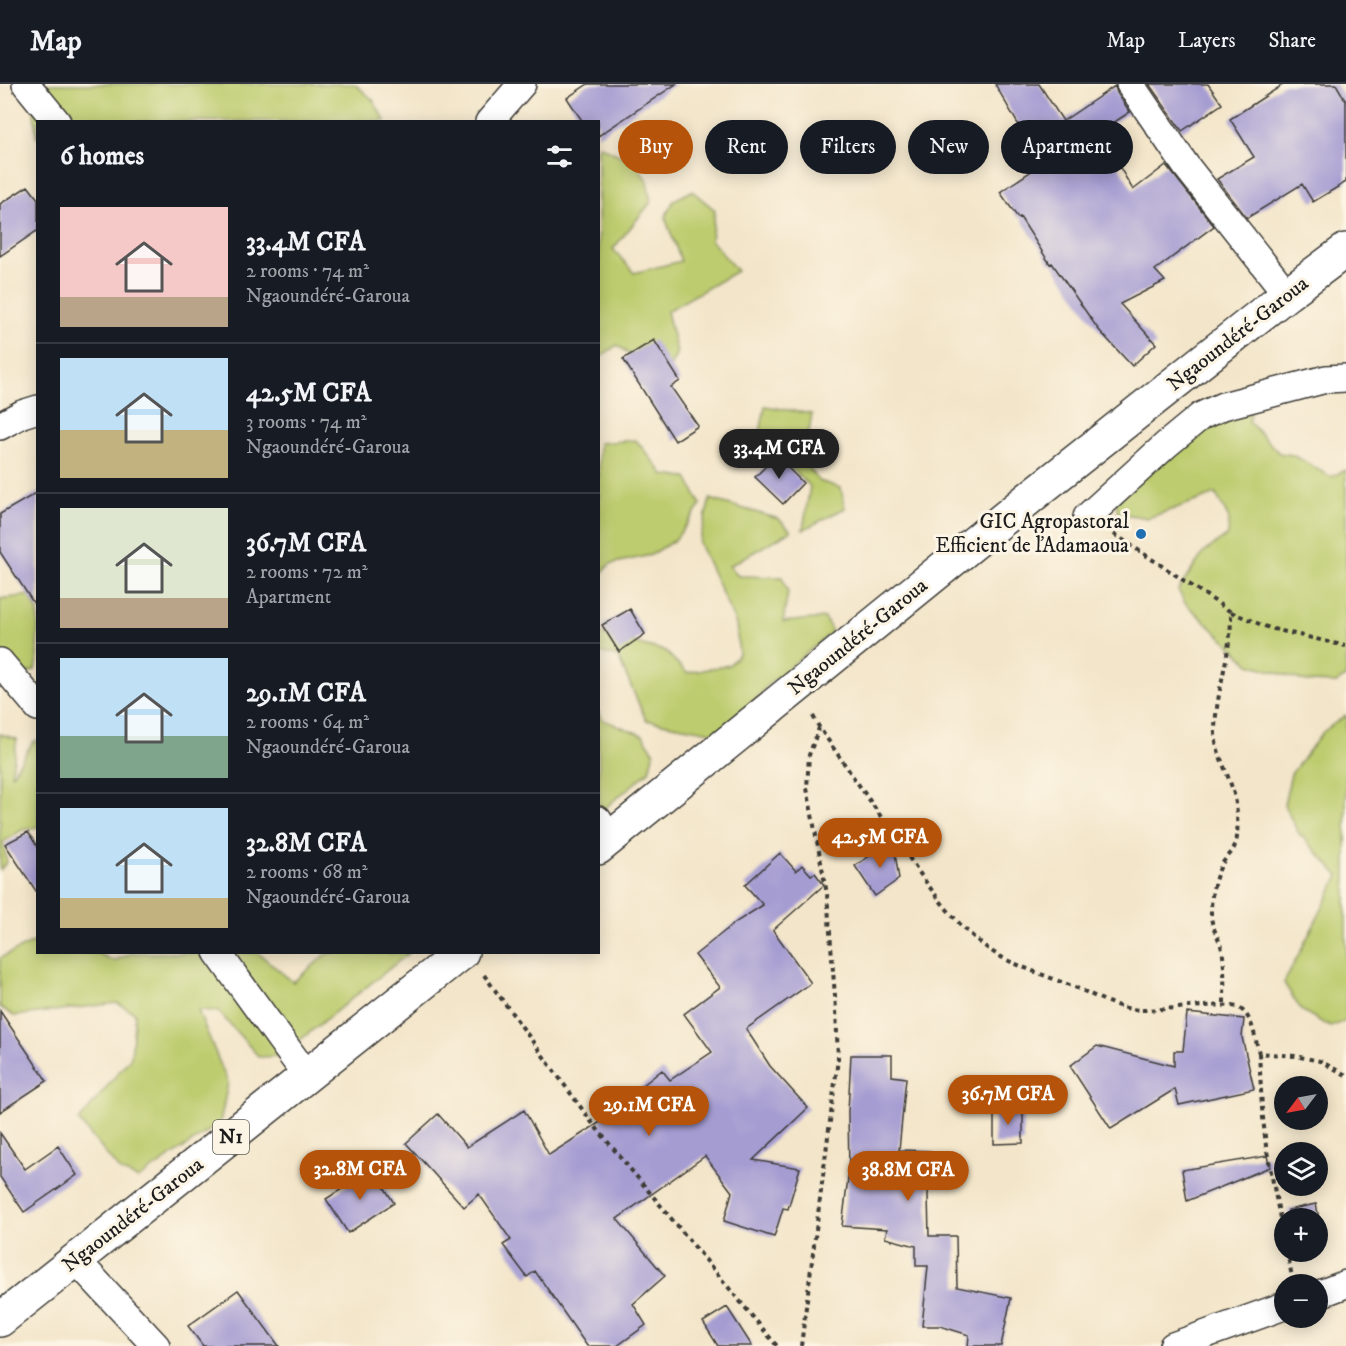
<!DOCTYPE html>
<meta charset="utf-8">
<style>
:root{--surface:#171b24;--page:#20242c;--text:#f1f3f6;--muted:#9ea1a6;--line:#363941;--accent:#b45309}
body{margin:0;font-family:"IM FELL DW Pica",serif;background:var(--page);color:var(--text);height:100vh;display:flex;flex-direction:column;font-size:22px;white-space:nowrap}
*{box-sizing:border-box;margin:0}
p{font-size:20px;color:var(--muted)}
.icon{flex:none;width:33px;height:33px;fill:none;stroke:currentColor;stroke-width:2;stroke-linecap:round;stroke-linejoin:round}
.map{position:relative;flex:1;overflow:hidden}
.sheet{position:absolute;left:36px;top:36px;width:564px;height:834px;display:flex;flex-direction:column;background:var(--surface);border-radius:0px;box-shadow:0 3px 15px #0003}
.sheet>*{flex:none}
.guide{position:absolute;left:618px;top:36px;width:570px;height:54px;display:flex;gap:12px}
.needle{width:39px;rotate:238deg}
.tools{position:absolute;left:1274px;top:992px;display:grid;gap:12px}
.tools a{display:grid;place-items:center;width:54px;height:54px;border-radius:50%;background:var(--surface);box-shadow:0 3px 15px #0003;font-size:30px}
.price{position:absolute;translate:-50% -51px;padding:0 14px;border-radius:21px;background:var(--accent);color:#fff;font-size:20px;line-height:39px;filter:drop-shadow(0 2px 3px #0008)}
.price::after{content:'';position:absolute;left:50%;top:36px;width:18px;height:14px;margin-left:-9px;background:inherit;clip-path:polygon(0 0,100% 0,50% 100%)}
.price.current{background:#222;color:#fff}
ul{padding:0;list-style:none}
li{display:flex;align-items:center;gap:18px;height:150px;padding:0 24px}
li+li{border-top:2px solid var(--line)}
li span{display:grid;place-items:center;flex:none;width:168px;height:120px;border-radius:0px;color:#555}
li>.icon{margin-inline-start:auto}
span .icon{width:72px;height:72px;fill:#fffc;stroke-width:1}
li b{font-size:26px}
h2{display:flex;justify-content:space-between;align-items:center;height:72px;padding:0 24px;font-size:26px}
.chip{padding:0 21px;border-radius:27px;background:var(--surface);box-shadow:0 3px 15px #0003;font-size:21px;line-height:54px}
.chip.current{background:var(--accent);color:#fff}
header{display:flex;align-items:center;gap:36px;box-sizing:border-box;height:84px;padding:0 30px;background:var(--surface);border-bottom:2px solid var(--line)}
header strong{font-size:28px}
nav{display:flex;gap:33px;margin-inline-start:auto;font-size:21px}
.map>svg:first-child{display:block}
.green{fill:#bdcc6e;stroke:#6c7445;stroke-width:1.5}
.building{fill:#a59cd2}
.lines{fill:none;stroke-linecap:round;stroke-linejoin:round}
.minor-casing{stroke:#3c3a36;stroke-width:30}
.trunk-casing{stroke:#3c3a36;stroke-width:36}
.path{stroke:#3c3a36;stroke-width:4;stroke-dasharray:4.5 4.5;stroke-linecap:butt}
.minor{stroke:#fff;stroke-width:27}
.trunk{stroke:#fff;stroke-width:33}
.poi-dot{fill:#1f6fb2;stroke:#fcf5e5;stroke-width:2}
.labels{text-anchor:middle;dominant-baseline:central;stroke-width:6;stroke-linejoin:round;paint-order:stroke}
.shield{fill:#fcf5e5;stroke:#5f5d58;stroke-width:1.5}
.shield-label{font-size:20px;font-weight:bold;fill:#1c1c1c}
.street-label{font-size:21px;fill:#1c1c1c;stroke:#fcf5e5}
.poi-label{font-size:21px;fill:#1c1c1c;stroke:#fcf5e5;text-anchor:end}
</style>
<header>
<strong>Map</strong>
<nav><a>Map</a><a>Layers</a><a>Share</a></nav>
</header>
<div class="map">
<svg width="1346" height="1262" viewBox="0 0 1346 1262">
<rect width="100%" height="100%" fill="#fcf5e5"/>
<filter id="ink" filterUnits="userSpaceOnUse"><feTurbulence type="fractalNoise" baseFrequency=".0167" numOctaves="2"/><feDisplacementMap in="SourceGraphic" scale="12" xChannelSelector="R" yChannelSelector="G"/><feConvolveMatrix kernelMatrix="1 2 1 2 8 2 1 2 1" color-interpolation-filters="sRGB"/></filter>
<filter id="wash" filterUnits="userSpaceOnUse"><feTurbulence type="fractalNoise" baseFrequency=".008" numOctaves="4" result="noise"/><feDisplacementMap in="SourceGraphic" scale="24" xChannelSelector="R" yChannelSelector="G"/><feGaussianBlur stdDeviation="1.35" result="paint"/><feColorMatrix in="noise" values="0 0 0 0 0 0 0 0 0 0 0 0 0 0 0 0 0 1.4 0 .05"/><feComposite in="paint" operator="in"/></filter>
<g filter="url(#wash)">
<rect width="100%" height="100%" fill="#f3e5c9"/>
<path class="green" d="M 32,0 L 355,0 L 373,16 L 385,37 L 38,38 L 37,54 L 36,53 Z
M 598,61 L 636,79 L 647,97 L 651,118 L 613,165 L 634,189 L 681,177 L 665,133 L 674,116 L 692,107 L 715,126 L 711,156 L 737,187 L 667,227 L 677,269 L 663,296 L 617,261 L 599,274 Z
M 1252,317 L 1249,338 L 1279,369 L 1293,371 L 1331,393 L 1346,386 L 1346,593 L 1336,599 L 1307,598 L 1250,580 L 1185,519 L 1178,506 L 1204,468 L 1228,451 L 1229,435 L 1216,410 L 1148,434 L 1118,429 L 1116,416 L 1189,348 Z
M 765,322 L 812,330 L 804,377 L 819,397 L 841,404 L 845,424 L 803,446 L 810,402 L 759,355 Z
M 636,356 L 664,391 L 687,394 L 701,421 L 675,456 L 651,471 L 610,480 L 599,492 L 599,359 Z
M 710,415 L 779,435 L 791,447 L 729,482 L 738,492 L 782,493 L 788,508 L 783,538 L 825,534 L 832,548 L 768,601 L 740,635 L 716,649 L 646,636 L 618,573 L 599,568 L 598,549 L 665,567 L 687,589 L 729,581 L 739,570 L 736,540 L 699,459 Z
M 30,511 L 38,528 L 37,576 L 35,586 L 0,601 L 0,515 Z
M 598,627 L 603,636 L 643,651 L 654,668 L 649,687 L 599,729 Z
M 1346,631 L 1346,937 L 1330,943 L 1301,926 L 1284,899 L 1339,792 L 1298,748 L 1284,721 L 1291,690 L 1323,648 Z
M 0,650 L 17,655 L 11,692 L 33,658 L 37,656 L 38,743 L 22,746 L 3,758 L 7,778 L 0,786 Z
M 36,857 L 37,857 L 38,868 L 97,869 L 114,877 L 132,869 L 258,869 L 293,898 L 328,869 L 409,869 L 280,972 L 259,973 L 218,927 L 198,926 L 228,999 L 220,1039 L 138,1095 L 120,1087 L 79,1037 L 131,973 L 135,929 L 117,919 L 14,932 L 0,923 L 0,874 Z"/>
<g id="blocks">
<path class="building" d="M 588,0 L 676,0 L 598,52 L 598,38 L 583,38 L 567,14 Z
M 995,0 L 1039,0 L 1063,37 L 1115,2 L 1117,9 L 1130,28 L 1099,48 L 1133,106 L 1166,81 L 1214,142 L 1155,186 L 1165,197 L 1120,220 L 1156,260 L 1132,282 L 1098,245 L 1052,179 L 1050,180 L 1020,133 L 1018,134 L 1000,108 L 1036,84 L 1029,71 L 1034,68 Z
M 1149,0 L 1208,0 L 1222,20 L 1182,47 Z
M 1284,0 L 1336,0 L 1346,17 L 1346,98 L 1313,118 L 1302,100 L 1247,134 L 1217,95 L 1254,73 L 1230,35 Z
M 28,102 L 38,115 L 38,146 L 0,172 L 0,120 Z
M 654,256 L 680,297 L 671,303 L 698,342 L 675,357 L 623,275 Z
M 776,372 L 803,399 L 783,420 L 755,393 Z
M 38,408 L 38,526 L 0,468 L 0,430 Z
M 630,525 L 645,550 L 619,568 L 602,541 Z
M 28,748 L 38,764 L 38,810 L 5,760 Z
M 893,756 L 899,795 L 875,812 L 855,782 Z
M 780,769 L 796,787 L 802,781 L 811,791 L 815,789 L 824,801 L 773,846 L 811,899 L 746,945 L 770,982 L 808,1024 L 753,1076 L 800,1084 L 788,1125 L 783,1124 L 774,1153 L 724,1137 L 732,1108 L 705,1072 L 617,1135 L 665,1192 L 633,1220 L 646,1241 L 617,1262 L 587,1262 L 535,1187 L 527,1193 L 503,1161 L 511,1156 L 479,1110 L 464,1123 L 406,1059 L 438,1030 L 467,1063 L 524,1026 L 549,1071 L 602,1037 L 600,1035 L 662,986 L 670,996 L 712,968 L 684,930 L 720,903 L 695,871 L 736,838 L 763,821 L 745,801 Z
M 0,927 L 47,997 L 0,1028 Z
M 1187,929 L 1244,935 L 1242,953 L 1254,1005 L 1179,1021 L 1175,1005 L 1111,1045 L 1070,982 L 1097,962 L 1174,982 L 1174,967 L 1183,967 Z
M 851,971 L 892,971 L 892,992 L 906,994 L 899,1066 L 931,1067 L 928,1111 L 929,1152 L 956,1152 L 957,1203 L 1011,1214 L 1001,1262 L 968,1262 L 969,1251 L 940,1242 L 922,1242 L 928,1182 L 916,1182 L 916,1162 L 885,1154 L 887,1145 L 842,1142 L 849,1086 L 848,1028 Z
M 994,1024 L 1023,1024 L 1023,1059 L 994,1060 Z
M 0,1049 L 25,1085 L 58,1062 L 77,1091 L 24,1128 L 0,1093 Z
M 1267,1072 L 1270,1083 L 1187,1117 L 1182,1086 Z
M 373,1085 L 394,1119 L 348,1149 L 326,1115 Z
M 1316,1120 L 1324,1160 L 1317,1161 L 1317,1134 L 1290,1134 L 1288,1126 Z
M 238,1206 L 279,1262 L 203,1262 L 188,1242 Z
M 727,1223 L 752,1262 L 718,1262 L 703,1238 Z"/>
</g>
</g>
<g filter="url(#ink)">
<use href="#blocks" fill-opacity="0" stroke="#3c3a36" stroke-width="1.5"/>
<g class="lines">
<defs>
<path id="minor" d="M 26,0 L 57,38
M 1130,0 L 1186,82 L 1287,210
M 489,38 L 522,0
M 0,342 L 22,330 L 38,325
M 1087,433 L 1167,360 L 1201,332 L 1223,322 L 1326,295 L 1346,294
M 0,578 L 38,623
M 598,736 L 609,756
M 217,868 L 307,992
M 76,1176 L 156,1262
M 1317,1211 L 1346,1200
M 1173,1262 L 1284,1222"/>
<path id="trunk" d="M 598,764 L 1038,407 L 1287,210 L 1346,166
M 0,1236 L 462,868"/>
</defs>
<use href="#minor" class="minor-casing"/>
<use href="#trunk" class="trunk-casing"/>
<path class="path" d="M 1114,450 L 1231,528 C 1232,568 1216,606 1215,646 C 1214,669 1233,696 1236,720 C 1237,729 1239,753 1235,761 C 1233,769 1226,773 1222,780 C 1214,794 1211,812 1211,828 C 1210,844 1222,856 1223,872 C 1225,888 1224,905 1224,922
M 1231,528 L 1269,544 L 1346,562
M 813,632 L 819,643 C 843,678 867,713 891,747 C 922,792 958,853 1009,877 C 1029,886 1051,894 1072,902 C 1097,912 1113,924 1140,926 C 1160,927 1227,917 1239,924 C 1253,932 1255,955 1259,969 L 1295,972 L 1320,977 L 1346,991
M 484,891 L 593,1040 L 777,1262
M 1259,969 L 1262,1024 L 1266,1062 L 1284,1155
M 1287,1167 L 1292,1193
M 801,1262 L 838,975 L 836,925 L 827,810 L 807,704 L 809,671 L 819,644"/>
<use href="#minor" class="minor"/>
<use href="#trunk" class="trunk"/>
</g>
</g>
<circle class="poi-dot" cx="1141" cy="450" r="6"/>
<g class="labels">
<rect class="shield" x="213" y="1036" width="36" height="34" rx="4.5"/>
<g class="shield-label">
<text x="231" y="1053">N1</text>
</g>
<g class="street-label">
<text transform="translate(1238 250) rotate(-38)">Ngaoundéré-Garoua</text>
<text transform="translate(858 553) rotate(-39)">Ngaoundéré-Garoua</text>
<text transform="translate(133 1131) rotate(-38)">Ngaoundéré-Garoua</text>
</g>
<g class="poi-label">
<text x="1129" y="438">GIC Agropastoral<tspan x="1129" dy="24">Efficient de ľAdamaoua</tspan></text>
</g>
</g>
</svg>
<div class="tools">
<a><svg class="needle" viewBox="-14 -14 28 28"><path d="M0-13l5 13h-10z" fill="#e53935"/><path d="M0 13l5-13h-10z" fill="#9ea1a6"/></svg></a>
<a><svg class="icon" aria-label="layers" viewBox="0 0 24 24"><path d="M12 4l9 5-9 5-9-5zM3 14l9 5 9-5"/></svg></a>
<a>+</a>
<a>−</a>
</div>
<b class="price current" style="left:779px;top:396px">33.4M CFA</b>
<b class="price" style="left:880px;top:785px">42.5M CFA</b>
<b class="price" style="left:1008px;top:1042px">36.7M CFA</b>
<b class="price" style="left:649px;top:1053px">29.1M CFA</b>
<b class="price" style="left:360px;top:1117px">32.8M CFA</b>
<b class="price" style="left:908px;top:1118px">38.8M CFA</b>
<div class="guide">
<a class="chip current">Buy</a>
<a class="chip">Rent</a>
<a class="chip">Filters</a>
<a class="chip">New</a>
<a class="chip">Apartment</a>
</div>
<section class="sheet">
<h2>6 homes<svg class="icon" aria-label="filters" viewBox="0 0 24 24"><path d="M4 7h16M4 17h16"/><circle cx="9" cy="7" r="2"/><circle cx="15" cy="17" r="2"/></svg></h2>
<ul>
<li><span style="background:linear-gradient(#f6c9c9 75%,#b9a48a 0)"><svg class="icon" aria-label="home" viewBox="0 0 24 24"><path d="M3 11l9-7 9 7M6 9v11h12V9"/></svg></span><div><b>33.4M CFA</b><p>2 rooms · 74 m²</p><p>Ngaoundéré-Garoua</p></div></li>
<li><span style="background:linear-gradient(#bfe0f5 60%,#c2b280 0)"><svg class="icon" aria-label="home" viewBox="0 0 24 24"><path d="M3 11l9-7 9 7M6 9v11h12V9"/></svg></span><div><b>42.5M CFA</b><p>3 rooms · 74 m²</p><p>Ngaoundéré-Garoua</p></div></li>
<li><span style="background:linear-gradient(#dfe7d0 75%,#b9a48a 0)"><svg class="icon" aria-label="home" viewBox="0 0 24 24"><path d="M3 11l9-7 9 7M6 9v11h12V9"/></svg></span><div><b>36.7M CFA</b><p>2 rooms · 72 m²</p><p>Apartment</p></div></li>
<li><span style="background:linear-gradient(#bfe0f5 65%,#7fa58c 0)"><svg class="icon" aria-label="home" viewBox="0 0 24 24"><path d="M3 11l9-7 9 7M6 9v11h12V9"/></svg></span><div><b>29.1M CFA</b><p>2 rooms · 64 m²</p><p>Ngaoundéré-Garoua</p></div></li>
<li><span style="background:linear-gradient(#bfe0f5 75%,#c2b280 0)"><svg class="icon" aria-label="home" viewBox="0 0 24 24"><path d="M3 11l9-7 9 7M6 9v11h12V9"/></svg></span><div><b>32.8M CFA</b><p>2 rooms · 68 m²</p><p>Ngaoundéré-Garoua</p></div></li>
</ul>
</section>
</div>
